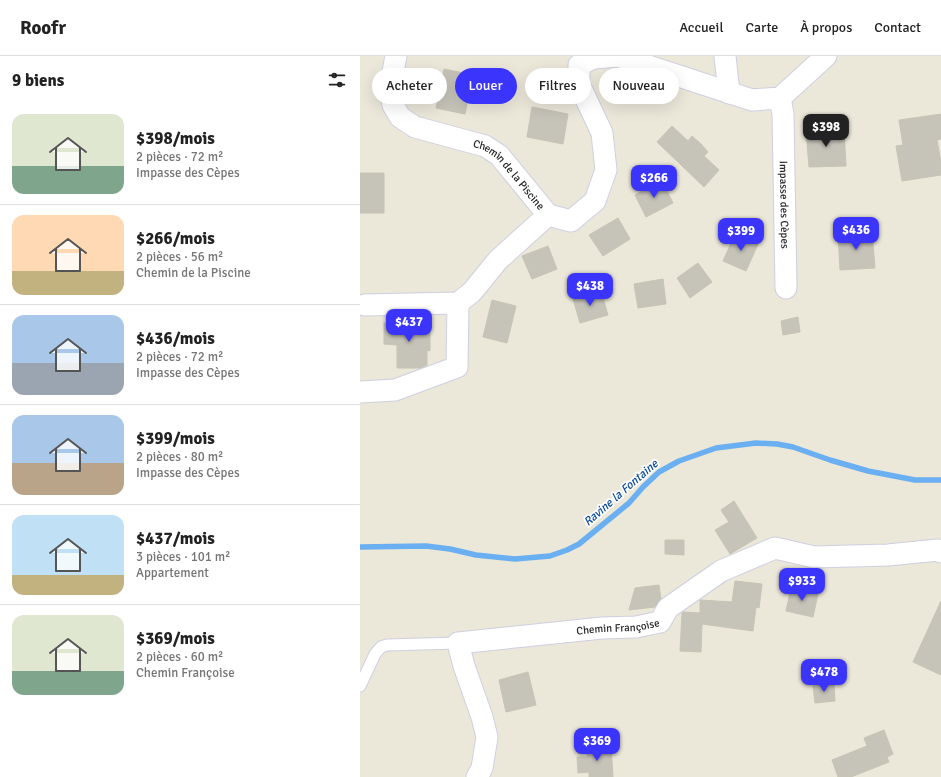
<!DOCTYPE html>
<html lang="fr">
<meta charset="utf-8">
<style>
:root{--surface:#fff;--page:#f6f6f6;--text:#222;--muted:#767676;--line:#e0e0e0;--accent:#3a34fd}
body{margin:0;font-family:Signika,sans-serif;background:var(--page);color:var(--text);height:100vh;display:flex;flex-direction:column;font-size:15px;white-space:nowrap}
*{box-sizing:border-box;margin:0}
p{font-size:13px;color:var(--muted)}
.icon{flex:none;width:22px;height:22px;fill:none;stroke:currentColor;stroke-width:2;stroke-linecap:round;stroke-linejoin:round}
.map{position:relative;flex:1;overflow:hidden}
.side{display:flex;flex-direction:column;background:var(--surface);width:360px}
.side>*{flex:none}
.guide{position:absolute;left:12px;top:12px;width:380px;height:36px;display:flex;gap:8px}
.price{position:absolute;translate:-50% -34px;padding:0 9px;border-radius:8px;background:var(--accent);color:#fff;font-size:13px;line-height:26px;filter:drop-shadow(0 1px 2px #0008)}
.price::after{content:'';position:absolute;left:50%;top:24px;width:12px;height:9px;margin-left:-6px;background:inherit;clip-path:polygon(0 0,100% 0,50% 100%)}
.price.selected{background:#222;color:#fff}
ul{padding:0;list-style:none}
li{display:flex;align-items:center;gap:12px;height:100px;padding:0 12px}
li+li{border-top:1px solid var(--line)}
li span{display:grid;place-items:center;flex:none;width:112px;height:80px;border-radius:12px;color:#555}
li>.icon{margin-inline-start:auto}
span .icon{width:48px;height:48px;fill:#fffc;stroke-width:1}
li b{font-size:17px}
h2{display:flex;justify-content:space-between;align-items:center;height:48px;padding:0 12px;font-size:17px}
.tag{padding:0 14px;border-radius:18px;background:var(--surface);box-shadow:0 4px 16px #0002;font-size:14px;line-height:36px}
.tag.selected{background:var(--accent);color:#fff}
header{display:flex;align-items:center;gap:24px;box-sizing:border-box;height:56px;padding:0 20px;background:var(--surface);border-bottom:1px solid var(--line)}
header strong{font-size:19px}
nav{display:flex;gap:22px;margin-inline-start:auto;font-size:14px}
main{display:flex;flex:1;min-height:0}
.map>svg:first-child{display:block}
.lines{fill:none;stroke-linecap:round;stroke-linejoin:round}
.stream{stroke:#69aff1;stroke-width:5.5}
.building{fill:#c6c4b9;stroke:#c6c4b3}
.service-casing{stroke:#cfcfe2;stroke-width:13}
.minor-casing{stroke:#cfcfe2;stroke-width:23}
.service{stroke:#fff;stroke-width:11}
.minor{stroke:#fff;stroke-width:21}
.labels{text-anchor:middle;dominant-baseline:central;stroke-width:3.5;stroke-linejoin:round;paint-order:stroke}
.street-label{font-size:11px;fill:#282828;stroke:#fff}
.water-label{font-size:12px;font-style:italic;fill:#0a4a9a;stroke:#fff}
</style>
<header>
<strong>Roofr</strong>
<nav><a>Accueil</a><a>Carte</a><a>À propos</a><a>Contact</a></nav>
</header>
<main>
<section class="side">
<h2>9 biens<svg class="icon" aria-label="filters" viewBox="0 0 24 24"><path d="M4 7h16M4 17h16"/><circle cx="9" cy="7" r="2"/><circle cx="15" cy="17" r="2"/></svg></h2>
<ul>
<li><span style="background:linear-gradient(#dfe7d0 65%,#7fa58c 0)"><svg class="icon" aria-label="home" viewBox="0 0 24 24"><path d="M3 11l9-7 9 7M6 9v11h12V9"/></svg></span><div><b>$398/mois</b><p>2 pièces · 72 m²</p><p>Impasse des Cèpes</p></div></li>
<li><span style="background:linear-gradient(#ffd9b3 70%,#c2b280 0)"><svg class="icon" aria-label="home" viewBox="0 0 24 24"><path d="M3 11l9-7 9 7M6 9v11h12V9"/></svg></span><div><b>$266/mois</b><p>2 pièces · 56 m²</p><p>Chemin de la Piscine</p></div></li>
<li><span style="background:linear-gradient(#a9c7e8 60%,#9aa5b1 0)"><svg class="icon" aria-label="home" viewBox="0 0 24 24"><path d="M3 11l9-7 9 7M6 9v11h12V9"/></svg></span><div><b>$436/mois</b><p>2 pièces · 72 m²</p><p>Impasse des Cèpes</p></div></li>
<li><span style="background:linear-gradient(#a9c7e8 60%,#b9a48a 0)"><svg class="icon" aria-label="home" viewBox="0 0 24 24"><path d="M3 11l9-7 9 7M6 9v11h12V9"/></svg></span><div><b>$399/mois</b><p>2 pièces · 80 m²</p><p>Impasse des Cèpes</p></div></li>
<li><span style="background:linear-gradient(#bfe0f5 75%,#c2b280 0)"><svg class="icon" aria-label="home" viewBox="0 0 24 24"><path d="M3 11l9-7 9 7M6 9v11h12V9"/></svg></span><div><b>$437/mois</b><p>3 pièces · 101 m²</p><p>Appartement</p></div></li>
<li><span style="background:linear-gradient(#dfe7d0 70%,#7fa58c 0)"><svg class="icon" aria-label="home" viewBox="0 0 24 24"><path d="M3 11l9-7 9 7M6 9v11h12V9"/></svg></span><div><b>$369/mois</b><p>2 pièces · 60 m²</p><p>Chemin Françoise</p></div></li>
</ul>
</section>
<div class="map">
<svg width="581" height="721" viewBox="0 0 581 721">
<rect width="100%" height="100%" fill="#ebe7d9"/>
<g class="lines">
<path class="stream" d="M 0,491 L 66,490 L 90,493 L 116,499 L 155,503 L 190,500 L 207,494 L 219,488 L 269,447 L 283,431 L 299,416 L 319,405 L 356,392 L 396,387 L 417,388 L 433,391 L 470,404 L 508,415 L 555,424 L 581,424"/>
</g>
<path class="building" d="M 84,13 L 113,19 L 105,58 L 76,52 Z
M 172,51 L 208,58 L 203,88 L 167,81 Z
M 581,58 L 581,83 L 577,84 L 581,106 L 581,119 L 542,125 L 536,90 L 543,89 L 539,64 Z
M 312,70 L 328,85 L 332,80 L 341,88 L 348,96 L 344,100 L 359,114 L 344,131 L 297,86 Z
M 484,73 L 486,110 L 449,111 L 446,75 Z
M 0,117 L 24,117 L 24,157 L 0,157 Z
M 302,125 L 313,147 L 286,161 L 275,139 Z
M 258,162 L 270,183 L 243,200 L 229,179 Z
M 376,176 L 399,186 L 386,215 L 363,205 Z
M 512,176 L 515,212 L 480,214 L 478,178 Z
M 188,190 L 197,213 L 172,223 L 162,200 Z
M 338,207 L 352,226 L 330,242 L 317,222 Z
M 303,223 L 306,248 L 278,252 L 274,228 Z
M 241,235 L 248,259 L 220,267 L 213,243 Z
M 132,244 L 156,250 L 147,287 L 123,281 Z
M 438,261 L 440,276 L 423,279 L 421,265 Z
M 24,267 L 70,267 L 70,295 L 67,294 L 67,309 L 61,312 L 37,312 L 37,289 L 24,288 Z
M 374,445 L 397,482 L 370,498 L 355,474 L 369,466 L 361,454 Z
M 305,484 L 324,484 L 324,499 L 305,498 Z
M 375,525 L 402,528 L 399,552 L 396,551 L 393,575 L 342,568 L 341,596 L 320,595 L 322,557 L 324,556 L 340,557 L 340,544 L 372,546 Z
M 299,529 L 301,543 L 295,551 L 269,554 L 275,532 Z
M 431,532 L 458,538 L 453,561 L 426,555 Z
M 581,545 L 581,619 L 553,606 Z
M 168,616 L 176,649 L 146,656 L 139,624 Z
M 474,628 L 475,645 L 455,647 L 453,630 Z
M 524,674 L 533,698 L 527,701 L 529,706 L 491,721 L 478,721 L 472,704 L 507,690 L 504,682 Z
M 251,689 L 253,721 L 229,721 L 229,716 L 218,717 L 217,701 L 227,701 L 227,690 Z"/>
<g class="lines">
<defs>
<path id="service" d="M 0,630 L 15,598 L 21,591 L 27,589 L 98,587"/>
<g id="minor">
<path id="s1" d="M 36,0 L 30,31 L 33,49 L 40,61 L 55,71 L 125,90 L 139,99 L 188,159 L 211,165 L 235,145 L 246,114 L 242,77 L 219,28 L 219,9 L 234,2 L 258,0 L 392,44 L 420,42 L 466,0"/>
<path d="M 365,0 L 369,37"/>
<path id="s2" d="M 420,42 L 423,58 L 426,232"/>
<path d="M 5,249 L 98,247 L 112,236 L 138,204 L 188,159"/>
<path d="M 0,336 L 35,334 L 97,311 L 98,247"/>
<path id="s3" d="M 117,721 L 122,712 L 127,681 L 122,661 L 104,610 L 98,587 L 242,572 L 276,571 L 300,566 L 308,552 L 361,515 L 415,492 L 454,501 L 528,499 L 578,494 L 581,496"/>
</g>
</defs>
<use href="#service" class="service-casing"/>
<use href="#minor" class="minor-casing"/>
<use href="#service" class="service"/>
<use href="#minor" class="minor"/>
</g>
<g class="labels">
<g class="street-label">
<text stroke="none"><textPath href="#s1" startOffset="191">Chemin de la Piscine</textPath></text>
<text stroke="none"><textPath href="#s2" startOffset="107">Impasse des Cèpes</textPath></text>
<text stroke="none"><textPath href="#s3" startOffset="301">Chemin Françoise</textPath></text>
</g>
<g class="water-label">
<text transform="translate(261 437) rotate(-41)">Ravine la Fontaine</text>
</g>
</g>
</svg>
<b class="price selected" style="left:466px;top:92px">$398</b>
<b class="price" style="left:294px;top:143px">$266</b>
<b class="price" style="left:496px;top:195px">$436</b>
<b class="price" style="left:381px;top:196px">$399</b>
<b class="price" style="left:230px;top:251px">$438</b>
<b class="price" style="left:49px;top:287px">$437</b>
<b class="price" style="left:442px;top:546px">$933</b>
<b class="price" style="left:464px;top:637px">$478</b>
<b class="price" style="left:237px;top:706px">$369</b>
<div class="guide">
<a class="tag">Acheter</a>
<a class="tag selected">Louer</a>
<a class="tag">Filtres</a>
<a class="tag">Nouveau</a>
</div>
</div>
</main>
